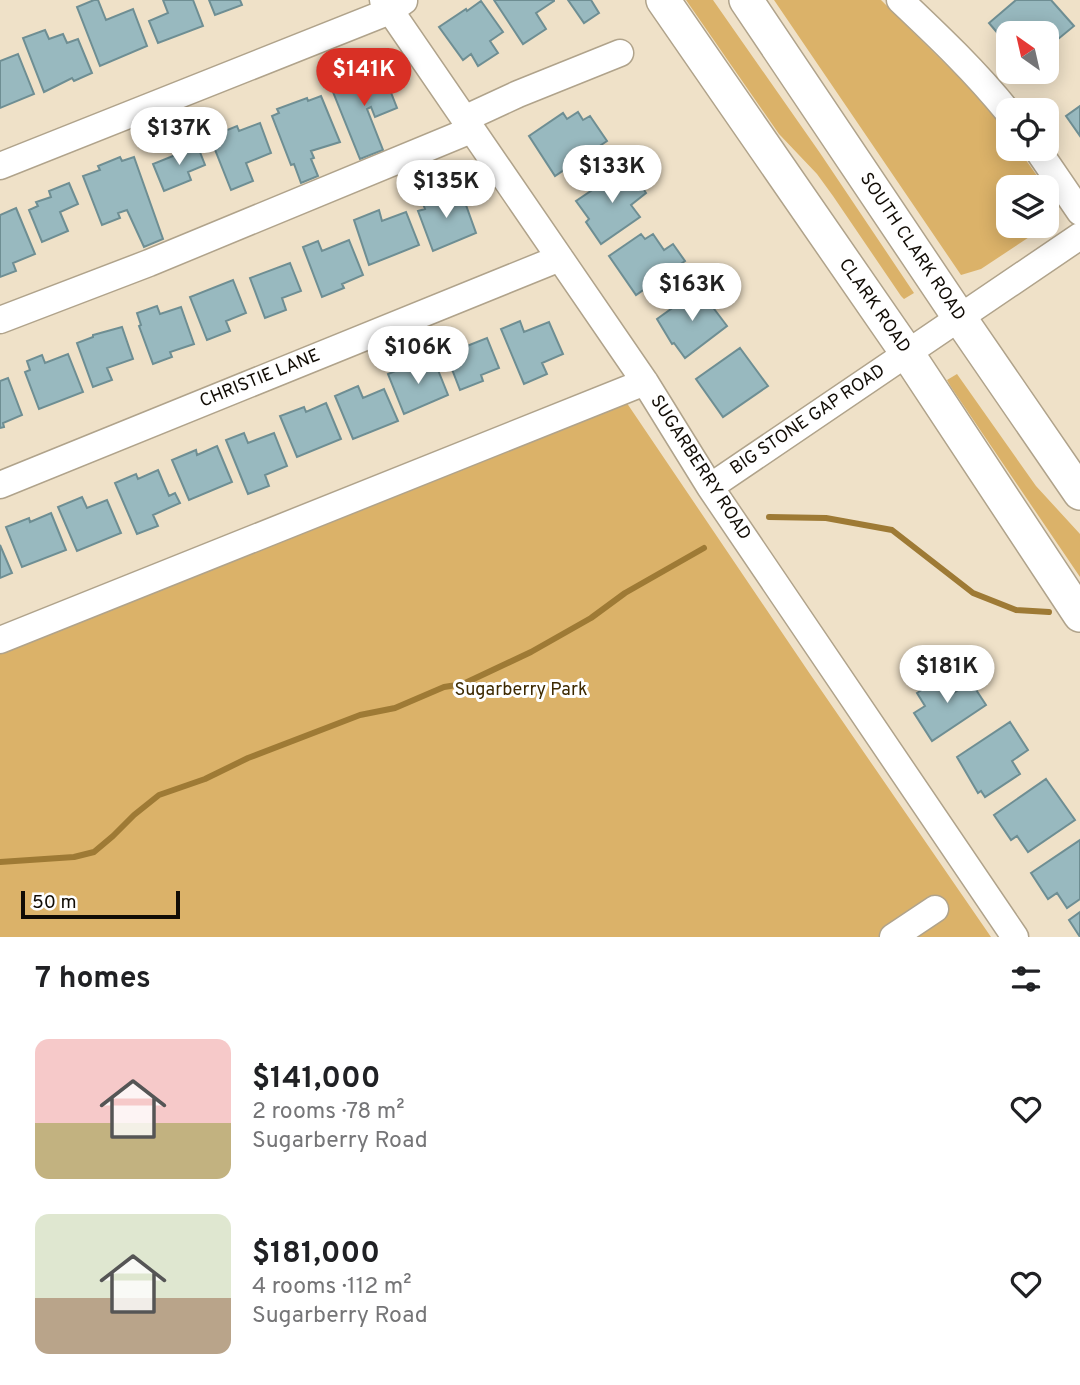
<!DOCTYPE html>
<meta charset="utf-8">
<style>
:root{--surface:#fff;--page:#f2f2f2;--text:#202124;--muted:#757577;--accent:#d93025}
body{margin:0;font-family:Overpass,sans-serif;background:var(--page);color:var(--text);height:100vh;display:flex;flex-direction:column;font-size:26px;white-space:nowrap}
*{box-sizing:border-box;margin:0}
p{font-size:23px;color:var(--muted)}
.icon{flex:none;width:38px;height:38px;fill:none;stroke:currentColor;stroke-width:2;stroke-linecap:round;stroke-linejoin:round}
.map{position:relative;height:937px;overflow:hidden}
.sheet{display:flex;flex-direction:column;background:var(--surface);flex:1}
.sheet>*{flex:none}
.needle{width:46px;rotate:326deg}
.tools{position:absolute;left:996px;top:21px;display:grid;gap:14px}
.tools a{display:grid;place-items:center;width:63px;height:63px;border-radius:14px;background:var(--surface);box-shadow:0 4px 18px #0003;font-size:35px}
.scale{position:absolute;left:21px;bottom:18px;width:159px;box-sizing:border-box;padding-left:7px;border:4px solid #110c05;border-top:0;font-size:19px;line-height:24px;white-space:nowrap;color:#110c05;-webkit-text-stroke:5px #fff;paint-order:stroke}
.price{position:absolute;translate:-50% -60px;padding:0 16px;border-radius:24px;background:#fff;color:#222;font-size:23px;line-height:46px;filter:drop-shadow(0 2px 4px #0008)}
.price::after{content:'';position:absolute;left:50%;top:42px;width:21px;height:16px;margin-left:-10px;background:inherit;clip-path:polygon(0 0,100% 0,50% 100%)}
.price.selected{background:var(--accent);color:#fff}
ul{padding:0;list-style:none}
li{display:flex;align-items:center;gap:21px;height:175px;padding:0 35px}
li span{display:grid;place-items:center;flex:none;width:196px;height:140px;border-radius:14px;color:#555}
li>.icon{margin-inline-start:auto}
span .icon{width:84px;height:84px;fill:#fffc;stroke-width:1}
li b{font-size:30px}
h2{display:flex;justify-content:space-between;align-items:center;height:84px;padding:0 35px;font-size:30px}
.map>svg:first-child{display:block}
.green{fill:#dbb269}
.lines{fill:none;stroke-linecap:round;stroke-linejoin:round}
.stream{stroke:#9e7a35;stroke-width:6}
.building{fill:#98b9bf;stroke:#6e8e93;stroke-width:2}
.minor-casing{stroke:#b0a38b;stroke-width:29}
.major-casing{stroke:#b0a38b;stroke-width:36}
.minor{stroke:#fff;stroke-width:26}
.major{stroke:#fff;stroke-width:33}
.labels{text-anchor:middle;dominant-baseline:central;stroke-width:6;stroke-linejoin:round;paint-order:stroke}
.street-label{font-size:18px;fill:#110c05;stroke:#fff}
.park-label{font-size:18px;fill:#3d2900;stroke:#fff}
</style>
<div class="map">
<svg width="1080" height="937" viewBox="0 0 1080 937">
<rect width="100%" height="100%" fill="#efe1c8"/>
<path class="green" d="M 686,0 L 713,0 L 820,153 L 914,293 L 904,299 L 901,296 L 833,196 L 817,174 L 779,134 Z
M 774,0 L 881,0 L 990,108 L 1008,134 L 1008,149 L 1018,149 L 1045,187 L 1008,187 L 1008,226 L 1046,226 L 1047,190 C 1055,202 1056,211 1049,224 L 981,269 L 961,275 Z
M 957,374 L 1036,486 L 1080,534 L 1080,577 L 951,387 L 947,380 Z
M 616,387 L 810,674 L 991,937 L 0,937 L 0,633 Z"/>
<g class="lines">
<path class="stream" d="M 769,517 L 826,518 L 892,530 L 973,593 L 1016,610 L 1049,612
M 0,862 L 74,857 L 94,852 L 113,836 L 134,815 L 159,795 L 205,779 L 248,758 L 360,715 L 395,708 L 444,687 L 463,684 L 531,652 L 591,618 L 625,593 L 704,548"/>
</g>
<path class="building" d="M 94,0 L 98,0 L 106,20 L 133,9 L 147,46 L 100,66 L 77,7 Z
M 163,0 L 193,0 L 203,26 L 158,43 L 149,21 L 168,13 Z
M 209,0 L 240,0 L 242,5 L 215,15 Z
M 494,0 L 554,0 L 554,1 L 536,13 L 546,29 L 523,44 Z
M 568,0 L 591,0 L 599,13 L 584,23 Z
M 1016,0 L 1051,0 L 1074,26 L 1046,49 L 1046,33 L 1026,33 L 1022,29 L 1017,33 L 1008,33 L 1008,41 L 1006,43 L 989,23 Z
M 481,1 L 503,32 L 490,41 L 498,53 L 478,66 L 471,54 L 463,60 L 439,27 L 466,9 L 467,11 Z
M 45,30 L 49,39 L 63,34 L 67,43 L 78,39 L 92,73 L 74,81 L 72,78 L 44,92 L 23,38 Z
M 18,54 L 34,94 L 0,108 L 0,61 Z
M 381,67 L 397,108 L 375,117 L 371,107 L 367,109 L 383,150 L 360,159 L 331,87 Z
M 321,96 L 340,142 L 311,151 L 314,158 L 311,159 L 318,176 L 301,183 L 294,164 L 291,165 L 272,116 L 279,113 L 277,109 L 307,98 L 308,101 Z
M 1080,106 L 1080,136 L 1066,116 Z
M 578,112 L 583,120 L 590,116 L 607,141 L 555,176 L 529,136 L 563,113 L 567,119 Z
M 260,123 L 271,153 L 246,163 L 253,181 L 231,190 L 210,137 L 237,126 L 239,131 Z
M 196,142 L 205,165 L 188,172 L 191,180 L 164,191 L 153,164 L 178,154 L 176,151 Z
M 120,157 L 122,161 L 134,157 L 163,239 L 144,247 L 127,210 L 118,213 L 120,218 L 102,225 L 83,176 L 100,170 L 98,166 Z
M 628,166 L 646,193 L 631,205 L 640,217 L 601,244 L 586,222 L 589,219 L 576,201 Z
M 69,183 L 78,204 L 60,212 L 68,231 L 42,242 L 29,210 L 38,206 L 36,202 L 51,197 L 49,191 Z
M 444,191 L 447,200 L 462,194 L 476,233 L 433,251 L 418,211 L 425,209 L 421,199 Z
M 16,208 L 35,254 L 13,263 L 16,271 L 0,277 L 0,215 Z
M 379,210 L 382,221 L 406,212 L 419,245 L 369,265 L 354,220 Z
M 641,234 L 645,239 L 653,234 L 664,250 L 673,244 L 685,261 L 636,295 L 609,256 Z
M 349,240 L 363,275 L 342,284 L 344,288 L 322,297 L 303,247 L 318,241 L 322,251 Z
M 290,263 L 301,291 L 282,298 L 286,310 L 265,318 L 250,278 Z
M 233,280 L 246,313 L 226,321 L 230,331 L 207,340 L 190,297 Z
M 699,289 L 727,326 L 685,358 L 674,343 L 672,344 L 657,319 Z
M 157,306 L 160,314 L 181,307 L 194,344 L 170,352 L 172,357 L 153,364 L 139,326 L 141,325 L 137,313 Z
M 520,321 L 524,332 L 549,322 L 563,354 L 542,363 L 547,374 L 524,384 L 501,329 Z
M 122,327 L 133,359 L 107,368 L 112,380 L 93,387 L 77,343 L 93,337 L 93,335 Z
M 487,338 L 499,368 L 481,375 L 483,381 L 460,390 L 445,351 L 465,343 L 467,346 Z
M 740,348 L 768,386 L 723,417 L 696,379 Z
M 68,354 L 83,392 L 39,409 L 25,372 L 30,370 L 27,361 L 42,355 L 45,363 Z
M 434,360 L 448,395 L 404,414 L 388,374 L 412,364 L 413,367 Z
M 8,378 L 22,415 L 3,423 L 4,427 L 0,428 L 0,381 Z
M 358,386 L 363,398 L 384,389 L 398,421 L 353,439 L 335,396 Z
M 326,403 L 341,439 L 297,457 L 280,416 L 304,407 L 306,412 Z
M 244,433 L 248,443 L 274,433 L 287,466 L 265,475 L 269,486 L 248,494 L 226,440 Z
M 217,446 L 232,482 L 189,500 L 172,460 L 196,450 L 197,455 Z
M 158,470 L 169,496 L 175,493 L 180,503 L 153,515 L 158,526 L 137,534 L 115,483 L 136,474 L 138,479 Z
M 82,497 L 87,508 L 107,500 L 121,533 L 77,551 L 58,507 Z
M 51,513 L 66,550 L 22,567 L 6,527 L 29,518 L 30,522 Z
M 0,545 L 12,573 L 0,578 Z
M 953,672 L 959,682 L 952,686 L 955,692 L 971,682 L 986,705 L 932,741 L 914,713 L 925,706 L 917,693 L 945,674 L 947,677 Z
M 1010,722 L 1028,750 L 1012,761 L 1020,774 L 985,797 L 981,791 L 978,793 L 957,757 Z
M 1046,779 L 1075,820 L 1028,852 L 1017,836 L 1011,840 L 994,815 Z
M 1080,840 L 1080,899 L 1067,908 L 1057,893 L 1048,899 L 1031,873 Z
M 1080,912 L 1080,937 L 1069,920 Z"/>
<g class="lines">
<defs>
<path id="minor" d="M 383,0 L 645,382 L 710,487 L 1015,937
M 900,0 C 938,36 976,72 1008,112
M 464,119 L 518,94 L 620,53
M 1037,149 L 1080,212
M 0,166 L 390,11 L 404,1
M 0,320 L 149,263 L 471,130
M 0,485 L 560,258
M 710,487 L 1080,236
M 0,640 L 645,382
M 893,937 L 935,909"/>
<path id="major" d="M 663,0 L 907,353 L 1080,615
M 746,0 L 959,317 L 1080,493"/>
</defs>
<use href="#minor" class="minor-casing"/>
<use href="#major" class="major-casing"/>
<use href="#minor" class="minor"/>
<use href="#major" class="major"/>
</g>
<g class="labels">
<g class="street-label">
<text transform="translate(912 247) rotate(56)">SOUTH CLARK ROAD</text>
<text transform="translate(874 306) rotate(55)">CLARK ROAD</text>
<text transform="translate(260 379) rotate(-22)">CHRISTIE LANE</text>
<text transform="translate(808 420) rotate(-34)">BIG STONE GAP ROAD</text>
<text transform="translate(700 468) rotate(57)">SUGARBERRY ROAD</text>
</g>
<g class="park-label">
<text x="521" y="690">Sugarberry Park</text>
</g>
</g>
</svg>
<div class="tools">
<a><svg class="needle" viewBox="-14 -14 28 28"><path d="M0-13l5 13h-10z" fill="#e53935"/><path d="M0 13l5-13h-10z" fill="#757577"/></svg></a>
<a><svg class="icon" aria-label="locate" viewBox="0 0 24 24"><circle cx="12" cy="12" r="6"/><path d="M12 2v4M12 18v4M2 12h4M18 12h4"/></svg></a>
<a><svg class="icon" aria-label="layers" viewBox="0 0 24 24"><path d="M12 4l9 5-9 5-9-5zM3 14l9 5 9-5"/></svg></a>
</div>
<div class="scale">50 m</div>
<b class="price selected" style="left:364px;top:108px">$141K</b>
<b class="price" style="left:179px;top:167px">$137K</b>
<b class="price" style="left:612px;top:205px">$133K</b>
<b class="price" style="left:446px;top:220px">$135K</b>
<b class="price" style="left:692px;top:323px">$163K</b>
<b class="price" style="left:418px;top:386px">$106K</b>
<b class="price" style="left:947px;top:705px">$181K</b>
</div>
<section class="sheet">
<h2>7 homes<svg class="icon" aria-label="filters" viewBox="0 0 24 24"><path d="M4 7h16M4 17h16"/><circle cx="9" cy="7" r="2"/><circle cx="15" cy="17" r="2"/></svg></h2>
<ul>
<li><span style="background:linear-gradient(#f6c9c9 60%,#c2b280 0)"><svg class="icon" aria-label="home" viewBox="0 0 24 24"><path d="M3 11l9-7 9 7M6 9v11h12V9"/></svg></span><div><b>$141,000</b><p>2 rooms · 78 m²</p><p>Sugarberry Road</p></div><svg class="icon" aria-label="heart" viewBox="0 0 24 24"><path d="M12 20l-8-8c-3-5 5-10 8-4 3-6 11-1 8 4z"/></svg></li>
<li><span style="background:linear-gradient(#dfe7d0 60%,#b9a48a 0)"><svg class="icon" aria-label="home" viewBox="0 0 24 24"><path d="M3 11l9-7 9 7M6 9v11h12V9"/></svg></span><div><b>$181,000</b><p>4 rooms · 112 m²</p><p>Sugarberry Road</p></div><svg class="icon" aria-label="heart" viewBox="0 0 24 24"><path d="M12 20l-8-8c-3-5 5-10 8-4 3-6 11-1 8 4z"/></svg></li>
</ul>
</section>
